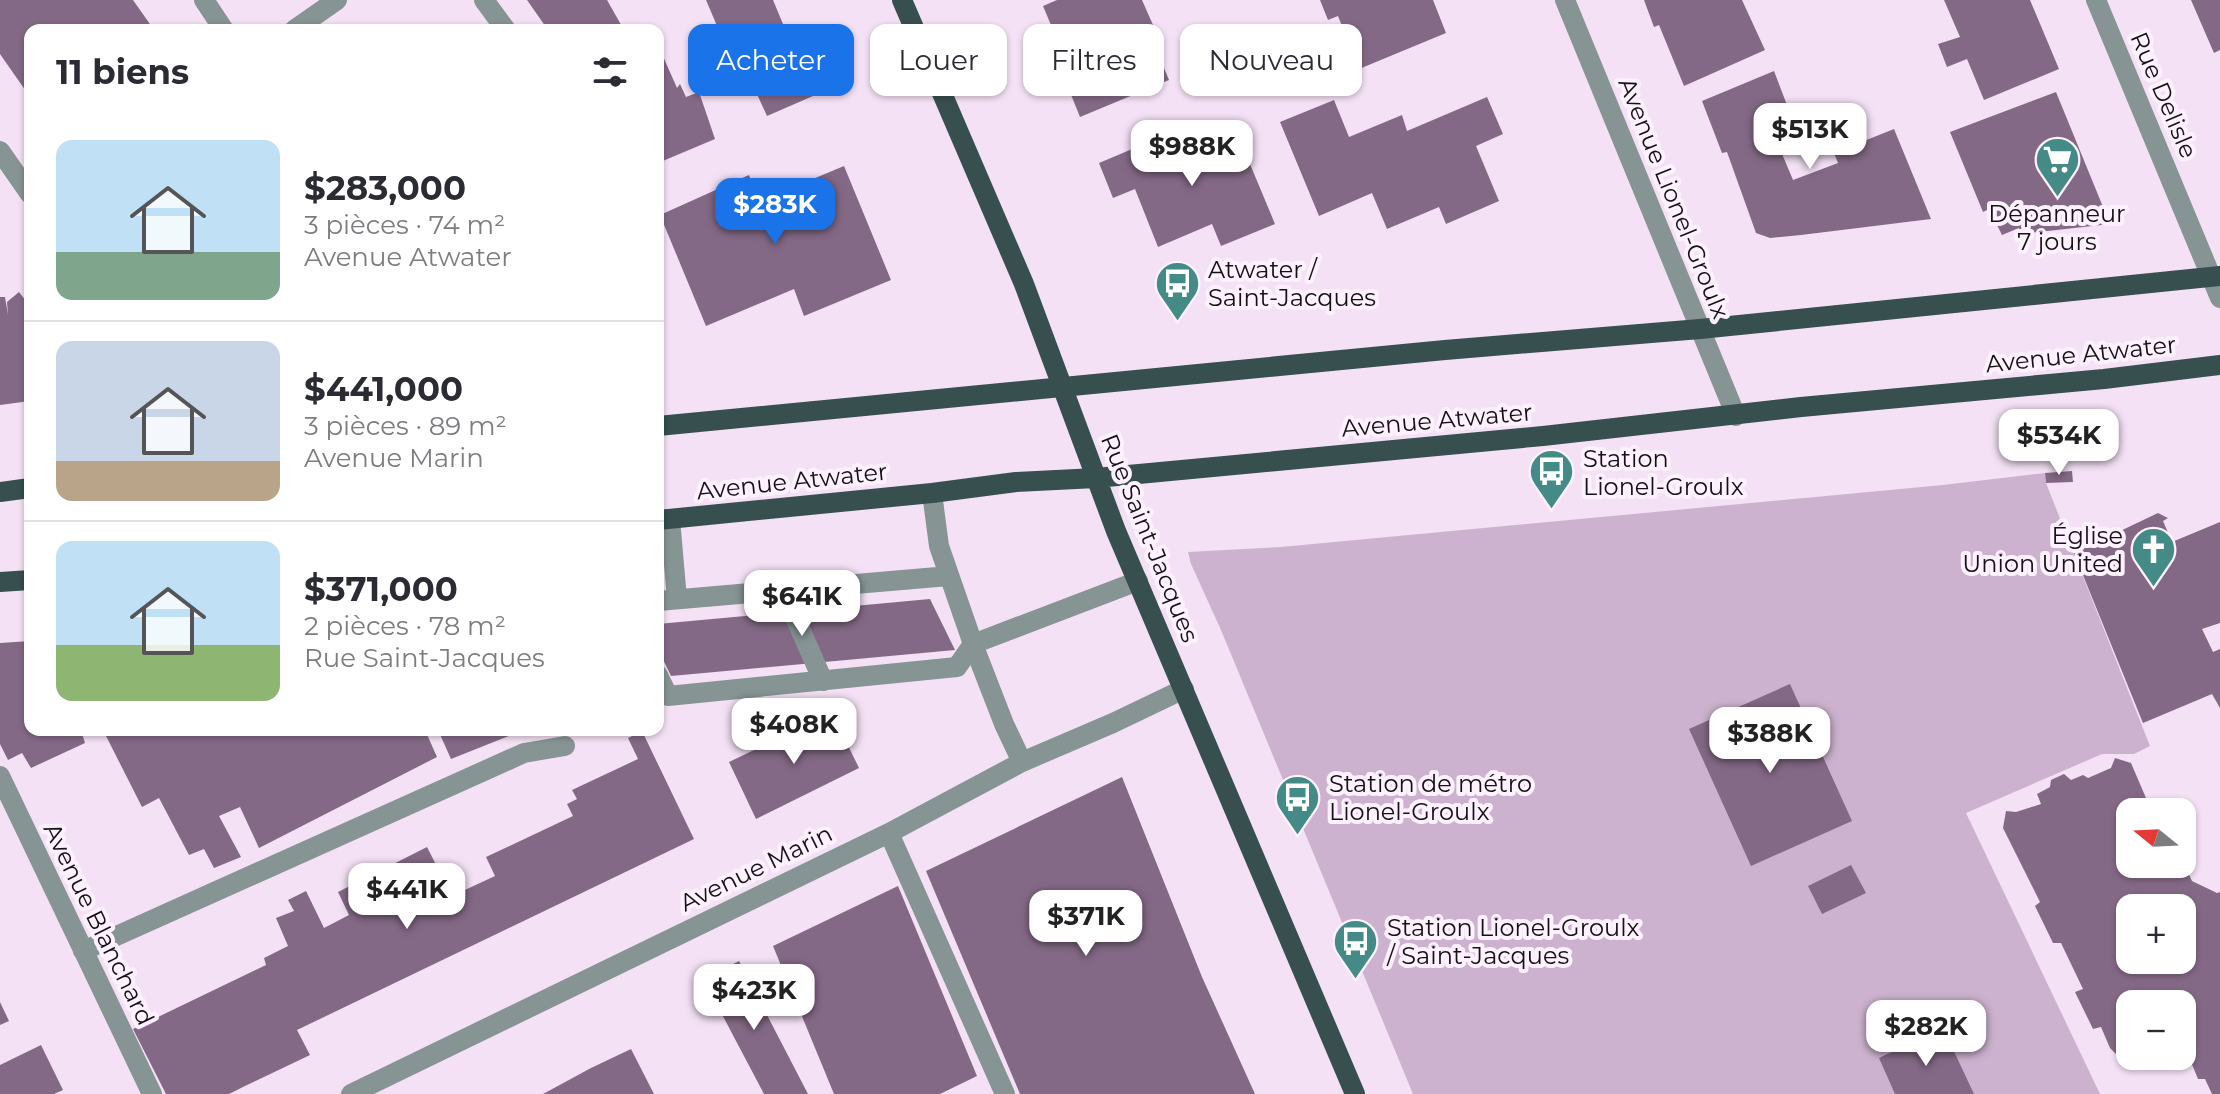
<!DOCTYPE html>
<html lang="fr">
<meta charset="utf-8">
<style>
:root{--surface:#fff;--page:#f2f2f3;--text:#2b2b33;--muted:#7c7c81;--line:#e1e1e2;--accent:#1a73e8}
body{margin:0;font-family:Montserrat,sans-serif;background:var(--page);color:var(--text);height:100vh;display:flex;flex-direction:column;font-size:30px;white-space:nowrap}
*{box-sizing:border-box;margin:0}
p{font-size:26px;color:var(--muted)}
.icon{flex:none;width:44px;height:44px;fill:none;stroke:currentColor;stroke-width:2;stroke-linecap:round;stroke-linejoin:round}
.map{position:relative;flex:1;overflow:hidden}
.details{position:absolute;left:24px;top:24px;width:640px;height:712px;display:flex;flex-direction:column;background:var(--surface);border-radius:16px;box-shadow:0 2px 6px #0004}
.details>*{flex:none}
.top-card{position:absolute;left:688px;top:24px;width:760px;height:72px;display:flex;gap:16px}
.needle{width:52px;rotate:288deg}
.controls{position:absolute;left:2116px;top:798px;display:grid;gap:16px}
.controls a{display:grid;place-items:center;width:80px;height:80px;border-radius:16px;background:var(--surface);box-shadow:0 2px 6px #0004;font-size:40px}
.price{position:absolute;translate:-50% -68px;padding:0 18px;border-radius:16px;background:#fff;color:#222;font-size:26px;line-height:52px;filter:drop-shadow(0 2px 4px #0008)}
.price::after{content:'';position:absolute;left:50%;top:48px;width:24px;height:18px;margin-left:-12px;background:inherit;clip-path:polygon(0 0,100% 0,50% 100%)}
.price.active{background:var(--accent);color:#fff}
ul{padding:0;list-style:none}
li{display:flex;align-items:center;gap:24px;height:200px;padding:0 32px}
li+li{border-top:2px solid var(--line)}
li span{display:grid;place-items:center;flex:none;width:224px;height:160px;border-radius:16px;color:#555}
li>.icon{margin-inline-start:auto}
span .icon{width:96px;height:96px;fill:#fffc;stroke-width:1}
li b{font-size:34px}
h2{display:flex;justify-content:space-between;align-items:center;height:96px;padding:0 32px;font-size:34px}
.tag{padding:0 28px;border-radius:16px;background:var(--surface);box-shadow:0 2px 6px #0004;font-size:28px;line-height:72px}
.tag.active{background:var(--accent);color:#fff}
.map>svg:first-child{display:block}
.green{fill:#ccb2ce}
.building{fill:#846986;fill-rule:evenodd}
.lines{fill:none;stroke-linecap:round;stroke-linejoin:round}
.minor{stroke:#869493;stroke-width:20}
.major{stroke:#374f4e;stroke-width:20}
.labels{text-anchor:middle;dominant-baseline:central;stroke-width:8;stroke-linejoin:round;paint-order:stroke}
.street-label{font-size:24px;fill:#150f16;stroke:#fdf1fd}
.poi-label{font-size:24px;fill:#150f16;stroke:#fdf1fd;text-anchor:start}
</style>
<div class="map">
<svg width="2220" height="1094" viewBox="0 0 2220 1094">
<rect width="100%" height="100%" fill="#f4e1f5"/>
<path class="green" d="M 2045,473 L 2046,483 L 2150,746 L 2134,754 L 2102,754 L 1966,813 L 2100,1094 L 1413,1094 L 1221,630 L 1191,564 L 1188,552 L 1281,547 L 1943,485 Z"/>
<path class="building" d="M 0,0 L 133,0 L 152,27 L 147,30 L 30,30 L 30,97 L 0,54 Z
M 527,0 L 607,0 L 624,30 L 548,30 Z
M 706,0 L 773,0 L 813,96 L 767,116 L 734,44 L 726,47 Z
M 1057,0 L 1142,0 L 1153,25 L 1147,27 L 1169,80 L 1080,117 L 1059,65 L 1066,61 L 1043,6 Z
M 1320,0 L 1433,0 L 1446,33 L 1359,69 L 1338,16 L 1328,20 Z
M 1644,0 L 1742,0 L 1765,50 L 1684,86 L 1659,25 L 1654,27 Z
M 1944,0 L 2030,0 L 2059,69 L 1984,100 L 1967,59 L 1947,67 L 1938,44 L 1960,37 Z
M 2191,0 L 2220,0 L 2220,50 L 2214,53 Z
M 658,45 L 677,88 L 680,84 L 686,97 L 699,92 L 715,139 L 658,163 Z
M 1774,71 L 1795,126 L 1757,139 L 1764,154 L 1780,149 L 1793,180 L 1838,163 L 1834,153 L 1894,129 L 1931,219 L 1801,235 L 1770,238 L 1756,233 L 1727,152 L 1722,153 L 1702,101 Z
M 2056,92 L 2110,224 L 2022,234 L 2019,228 L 2002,235 L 1989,209 L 1983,212 L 1950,132 Z
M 1487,97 L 1503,134 L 1476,146 L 1499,201 L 1446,224 L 1439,207 L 1387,229 L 1372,193 L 1319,216 L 1280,122 L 1334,100 L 1349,137 L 1402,115 L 1407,131 Z
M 1175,131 L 1184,155 L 1237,133 L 1275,224 L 1221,246 L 1212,224 L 1158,247 L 1135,189 L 1113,198 L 1099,163 Z
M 844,166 L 891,280 L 804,316 L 794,289 L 706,326 L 660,215 L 749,175 L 758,202 Z
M 19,292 L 30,306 L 30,401 L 0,405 L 0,297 L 5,297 L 8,315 L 7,302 Z
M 2072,471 L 2073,482 L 2046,483 L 2045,473 Z
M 2158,513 L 2168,518 L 2163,521 L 2172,542 L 2220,522 L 2220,623 L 2202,629 L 2213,652 L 2220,649 L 2220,708 L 2212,694 L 2143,723 L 2074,553 Z
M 930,599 L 955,650 L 671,676 L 658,649 L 658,624 Z
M 30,641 L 30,730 L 81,730 L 85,743 L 31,768 L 22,753 L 8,760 L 0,744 L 0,643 Z
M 1790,684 L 1852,821 L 1751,866 L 1689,729 Z
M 832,713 L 859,768 L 756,819 L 729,762 Z
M 103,730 L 425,730 L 437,757 L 259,848 L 240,807 L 219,816 L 241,857 L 214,868 L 204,849 L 189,855 L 159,798 L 142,807 Z
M 438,730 L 524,730 L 451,759 Z
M 642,731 L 694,839 L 297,1030 L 310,1055 L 245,1086 L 229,1094 L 166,1094 L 133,1029 L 266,965 L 264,958 L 288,946 L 276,918 L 294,911 L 288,900 L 306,891 L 324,928 L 349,915 L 338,892 L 427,847 L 452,896 L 495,876 L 486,857 L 573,816 L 567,804 L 577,799 L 572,790 L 638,759 L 628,738 Z
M 2115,758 L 2131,763 L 2152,812 L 2130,812 L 2130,864 L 2184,864 L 2192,881 L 2217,893 L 2220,892 L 2220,1094 L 2212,1094 L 2205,1079 L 2198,1079 L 2182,1040 L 2182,1004 L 2130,1004 L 2130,1043 L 2125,1054 L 2117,1055 L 2110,1048 L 2101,1027 L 2093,1029 L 2075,992 L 2083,989 L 2061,943 L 2053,943 L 2035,906 L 2040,902 L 2003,828 L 2006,811 L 2016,812 L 2041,804 L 2037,794 L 2050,787 L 2051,780 L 2064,774 L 2071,780 L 2083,775 L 2088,778 L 2111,768 ZM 2130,908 L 2182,908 L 2182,960 L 2130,960 Z
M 1122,777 L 1202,977 L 1255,1094 L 1020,1094 L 926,871 Z
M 1851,865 L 1866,893 L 1822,914 L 1808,886 Z
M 898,886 L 977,1076 L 940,1094 L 834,1094 L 773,946 Z
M 739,961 L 808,1094 L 764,1094 L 716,1003 L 704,979 Z
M 0,1002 L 9,1021 L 0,1025 Z
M 1943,1028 L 1974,1094 L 1895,1094 L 1879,1058 Z
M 41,1045 L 63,1090 L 54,1094 L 0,1094 L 0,1065 Z
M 631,1049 L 654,1094 L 543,1094 L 591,1068 Z"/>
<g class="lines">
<path class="minor" d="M 204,0 L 224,30
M 484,0 L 506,30
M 1565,0 L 1736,416
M 2096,0 L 2220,298
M 294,30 L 337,0
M 0,151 L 30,194
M 932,493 L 939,546 L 973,644 L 1004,724 L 1022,762
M 670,519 L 677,599
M 783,590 L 823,681
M 658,601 L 949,576
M 658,675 L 668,696 L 957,667 L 973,644 L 1138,581
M 0,776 L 152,1094
M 889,833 L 1005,1094
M 83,951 L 524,753 L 565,746
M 351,1094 L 889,833 L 1022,762 L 1113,723 L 1184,689"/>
<path class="major" d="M 902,0 L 1024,284 L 1116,531 L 1355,1094
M 658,426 L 1445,350 L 1700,329 L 2220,276
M 0,492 L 30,488
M 658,520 L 932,493 L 1016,482 L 1096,478 L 1543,436 L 1801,407 L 2104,379 L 2220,365
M 0,582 L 30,580"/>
</g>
<defs>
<symbol id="supermarket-pin" viewBox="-11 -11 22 30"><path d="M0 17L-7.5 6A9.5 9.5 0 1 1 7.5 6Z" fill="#448b88" stroke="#fdf1fd"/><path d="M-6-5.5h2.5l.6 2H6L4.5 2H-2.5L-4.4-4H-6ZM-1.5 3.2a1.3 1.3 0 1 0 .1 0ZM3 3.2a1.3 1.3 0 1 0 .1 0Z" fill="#fff"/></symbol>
<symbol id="bus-pin" viewBox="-11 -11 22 30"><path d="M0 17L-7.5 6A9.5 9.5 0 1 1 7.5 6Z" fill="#448b88" stroke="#fdf1fd"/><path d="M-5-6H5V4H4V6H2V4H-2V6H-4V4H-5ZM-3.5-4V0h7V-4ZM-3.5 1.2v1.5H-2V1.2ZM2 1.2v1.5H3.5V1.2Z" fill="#fff"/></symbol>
<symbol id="church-pin" viewBox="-11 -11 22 30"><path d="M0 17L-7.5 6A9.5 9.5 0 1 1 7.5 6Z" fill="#448b88" stroke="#fdf1fd"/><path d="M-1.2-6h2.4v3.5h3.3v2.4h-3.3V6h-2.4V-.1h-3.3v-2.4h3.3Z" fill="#fff"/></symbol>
</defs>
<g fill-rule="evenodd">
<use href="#supermarket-pin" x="2032" y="134" width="51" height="69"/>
<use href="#bus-pin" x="1152" y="258" width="51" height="69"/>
<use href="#bus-pin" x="1526" y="446" width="51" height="69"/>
<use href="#church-pin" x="2128" y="524" width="51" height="69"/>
<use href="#bus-pin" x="1272" y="772" width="51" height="69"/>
<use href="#bus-pin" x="1330" y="916" width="51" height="69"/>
</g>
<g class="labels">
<g class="street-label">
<text transform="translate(2164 95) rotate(67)">Rue Delisle</text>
<text transform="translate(1674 198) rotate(68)">Avenue Lionel-Groulx</text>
<text transform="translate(2081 354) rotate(-6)">Avenue Atwater</text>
<text transform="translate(1437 420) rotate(-5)">Avenue Atwater</text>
<text transform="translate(792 481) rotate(-6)">Avenue Atwater</text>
<text transform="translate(1150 538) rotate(68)">Rue Saint-Jacques</text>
<text transform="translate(756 868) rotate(-26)">Avenue Marin</text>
<text transform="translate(99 924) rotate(64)">Avenue Blanchard</text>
</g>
<g class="poi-label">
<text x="2057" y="213" text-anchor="middle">Dépanneur<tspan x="2057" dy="28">7 jours</tspan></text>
<text x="1208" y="269">Atwater /<tspan x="1208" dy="28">Saint-Jacques</tspan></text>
<text x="1583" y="458">Station<tspan x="1583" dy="28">Lionel-Groulx</tspan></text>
<text x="2123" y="535" text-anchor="end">Église<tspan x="2123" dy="28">Union United</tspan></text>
<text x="1329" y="783">Station de métro<tspan x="1329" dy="28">Lionel-Groulx</tspan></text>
<text x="1387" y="927">Station Lionel-Groulx<tspan x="1387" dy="28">/ Saint-Jacques</tspan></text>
</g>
</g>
</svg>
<div class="controls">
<a><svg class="needle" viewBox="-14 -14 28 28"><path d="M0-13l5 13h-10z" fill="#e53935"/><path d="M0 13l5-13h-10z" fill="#7c7c81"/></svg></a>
<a>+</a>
<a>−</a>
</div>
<b class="price" style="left:1810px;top:171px">$513K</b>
<b class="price" style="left:1192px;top:188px">$988K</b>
<b class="price active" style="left:775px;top:246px">$283K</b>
<b class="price" style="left:2059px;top:477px">$534K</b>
<b class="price" style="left:802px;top:638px">$641K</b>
<b class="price" style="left:794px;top:766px">$408K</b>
<b class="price" style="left:1770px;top:775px">$388K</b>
<b class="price" style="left:407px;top:931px">$441K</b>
<b class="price" style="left:1086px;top:958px">$371K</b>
<b class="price" style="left:754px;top:1032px">$423K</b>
<b class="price" style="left:1926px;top:1068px">$282K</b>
<div class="top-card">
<a class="tag active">Acheter</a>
<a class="tag">Louer</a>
<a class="tag">Filtres</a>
<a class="tag">Nouveau</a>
</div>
<section class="details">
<h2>11 biens<svg class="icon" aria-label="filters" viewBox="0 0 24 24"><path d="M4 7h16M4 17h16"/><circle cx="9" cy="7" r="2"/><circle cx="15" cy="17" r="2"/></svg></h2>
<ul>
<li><span style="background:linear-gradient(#bfe0f5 70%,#7fa58c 0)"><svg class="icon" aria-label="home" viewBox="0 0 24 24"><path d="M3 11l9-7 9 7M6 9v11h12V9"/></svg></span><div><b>$283,000</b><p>3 pièces · 74 m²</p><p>Avenue Atwater</p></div></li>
<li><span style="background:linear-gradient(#c9d6e8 75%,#b9a48a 0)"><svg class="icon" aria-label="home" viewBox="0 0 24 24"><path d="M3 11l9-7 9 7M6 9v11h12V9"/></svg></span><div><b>$441,000</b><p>3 pièces · 89 m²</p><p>Avenue Marin</p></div></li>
<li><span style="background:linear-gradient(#bfe0f5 65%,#8fb573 0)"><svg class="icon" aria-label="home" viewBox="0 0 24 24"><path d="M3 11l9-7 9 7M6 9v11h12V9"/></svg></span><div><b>$371,000</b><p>2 pièces · 78 m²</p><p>Rue Saint-Jacques</p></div></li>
</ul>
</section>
</div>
